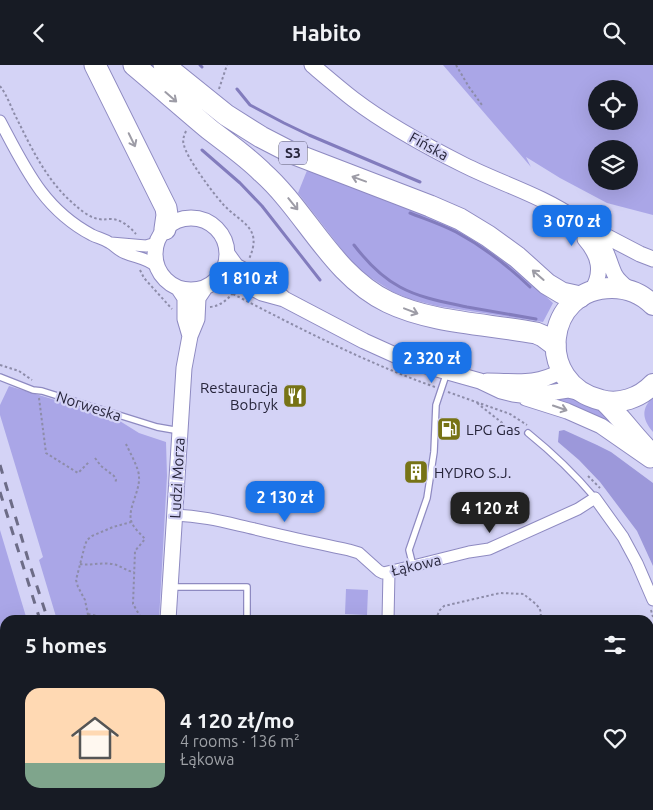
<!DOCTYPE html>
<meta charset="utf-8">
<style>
:root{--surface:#171b24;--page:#20242c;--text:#f1f3f6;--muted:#9ea1a6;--accent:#1a73e8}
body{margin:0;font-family:Ubuntu,sans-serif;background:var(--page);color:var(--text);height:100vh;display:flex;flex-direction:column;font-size:19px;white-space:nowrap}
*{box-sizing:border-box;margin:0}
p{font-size:16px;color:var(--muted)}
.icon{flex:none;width:28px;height:28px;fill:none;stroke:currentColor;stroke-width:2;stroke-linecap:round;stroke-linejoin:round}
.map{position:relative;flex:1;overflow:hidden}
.side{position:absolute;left:0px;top:550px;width:654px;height:195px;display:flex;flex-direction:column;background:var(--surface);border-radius:15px 15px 0 0;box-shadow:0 5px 20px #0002}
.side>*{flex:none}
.fabs{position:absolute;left:588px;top:15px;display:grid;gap:10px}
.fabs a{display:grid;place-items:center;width:50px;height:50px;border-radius:50%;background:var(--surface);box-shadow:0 5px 20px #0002;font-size:25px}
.price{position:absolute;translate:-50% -42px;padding:0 11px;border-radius:10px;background:var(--accent);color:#fff;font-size:16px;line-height:32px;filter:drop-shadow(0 1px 2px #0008)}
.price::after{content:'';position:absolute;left:50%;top:30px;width:15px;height:11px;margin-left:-8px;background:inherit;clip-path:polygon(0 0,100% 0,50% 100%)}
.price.current{background:#222;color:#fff}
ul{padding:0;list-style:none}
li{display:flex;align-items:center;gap:15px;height:125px;padding:0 25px}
li span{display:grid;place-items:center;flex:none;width:140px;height:100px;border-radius:15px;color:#555}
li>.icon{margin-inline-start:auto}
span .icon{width:60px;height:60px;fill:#fffc;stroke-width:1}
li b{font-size:21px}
h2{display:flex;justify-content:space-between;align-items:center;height:60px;padding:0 25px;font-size:21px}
header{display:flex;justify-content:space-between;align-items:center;height:65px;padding:0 25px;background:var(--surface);font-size:22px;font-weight:700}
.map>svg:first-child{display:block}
.green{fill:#aaa6e7;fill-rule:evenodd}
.forest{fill:#9c98da}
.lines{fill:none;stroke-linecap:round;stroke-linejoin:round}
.stream{stroke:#827cbd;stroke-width:3}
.service-casing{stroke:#8e8ac1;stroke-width:8}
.minor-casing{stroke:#8e8ac1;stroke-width:13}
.tertiary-casing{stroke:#8e8ac1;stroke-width:17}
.trunk-casing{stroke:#8e8ac1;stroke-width:22}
.motorway-casing{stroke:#8e8ac1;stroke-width:23}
.path{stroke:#8d8ca9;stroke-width:2;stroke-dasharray:2.5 2.5;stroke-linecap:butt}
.service{stroke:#fff;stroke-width:5.5}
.minor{stroke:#fff;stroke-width:11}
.tertiary{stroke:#fff;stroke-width:15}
.trunk{stroke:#fff;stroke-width:20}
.motorway{stroke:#fff;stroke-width:21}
.rail{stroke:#6d6c87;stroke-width:3;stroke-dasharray:9 9;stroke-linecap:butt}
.oneway{stroke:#9d9ca6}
.labels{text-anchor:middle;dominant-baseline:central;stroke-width:4.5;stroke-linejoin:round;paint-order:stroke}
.shield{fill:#d4d3f6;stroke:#5a5872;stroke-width:1}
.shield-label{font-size:14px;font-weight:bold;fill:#26243a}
.street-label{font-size:15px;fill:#26243a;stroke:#d4d3f6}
.poi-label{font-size:15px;fill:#26243a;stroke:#d4d3f6;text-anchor:start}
</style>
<header><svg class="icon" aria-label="back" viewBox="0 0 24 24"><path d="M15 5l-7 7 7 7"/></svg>Habito<svg class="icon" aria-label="search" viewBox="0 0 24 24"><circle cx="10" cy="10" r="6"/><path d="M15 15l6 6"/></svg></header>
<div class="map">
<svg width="653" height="745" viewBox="0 0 653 745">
<rect width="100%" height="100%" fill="#d4d3f6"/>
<path class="green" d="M 443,0 L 653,0 L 653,150 L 607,138 L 560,113 L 526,92 L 531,102 ZM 596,24 L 629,24 L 629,56 L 596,56 ZM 596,84 L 629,84 L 629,116 L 596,116 Z
M 308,103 L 390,134 L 458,164 L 484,179 L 517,205 L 553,238 L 543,257 L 437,241 L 410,234 L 393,227 L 365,209 L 349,194 L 298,128 Z
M 9,321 L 115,353 L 139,368 L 166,377 L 167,411 L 159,555 L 57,555 L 39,495 L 43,492 L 0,350 L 0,340 Z
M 567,331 L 584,339 L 603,345 L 628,370 L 547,332 Z
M 653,332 L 653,367 C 642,354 641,344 653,332 Z
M 0,465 L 27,555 L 5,555 L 5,680 L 0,680 Z
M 346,524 L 368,525 L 367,550 L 345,549 Z"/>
<path class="forest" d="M 564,365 L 597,380 L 611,387 L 653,418 L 653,501 L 637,466 L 600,417 L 579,395 L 558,377 L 559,366 Z"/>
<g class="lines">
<path class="stream" d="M 200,0 L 202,2
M 237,24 L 250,40 L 284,58 L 309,70 L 420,117
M 202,85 L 240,118 L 262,141 L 320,215
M 410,148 C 425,154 441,159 456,167 C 484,182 508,201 530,222
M 354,180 C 367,197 381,212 400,222 C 420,233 444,237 467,242 C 490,246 513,250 536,254"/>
<defs>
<path id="service" d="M 0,312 L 33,325 L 42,326 L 157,362 L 180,366
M 528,368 C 554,389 573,407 595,433
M 413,501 L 409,485 L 427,433 L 434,387 L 436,340 L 447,307
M 172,522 L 247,522 L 247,555
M 172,740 L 174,745"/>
<path id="minor" d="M 0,56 C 25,103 43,144 92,170 C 98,173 104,174 110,178 C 115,181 119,186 125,188 C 137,193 147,193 157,202
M 111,178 L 146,181 L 156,178
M 175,450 C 204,451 228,458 255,464 C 286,472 318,478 349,485 L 359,488 L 379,506 L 383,508 L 413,501 L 469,487 L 489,484 L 578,444 L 595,433 L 623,472 L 637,498 L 653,535
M 388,555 L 389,507
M 649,715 L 653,711
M 355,745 L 355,740
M 617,745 L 622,740"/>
<path id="tertiary" d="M 312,0 C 325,11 339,23 353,34 C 387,60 426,81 464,100 C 502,119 541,130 577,155 C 588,162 600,173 605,185 C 609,193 611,202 615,210 C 619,217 625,221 631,226
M155 189a36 36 0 1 1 72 0a36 36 0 1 1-72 0Z
M 594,165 L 640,189 L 653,194
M 585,174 C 599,190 604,207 591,227
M 228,190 L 236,201 L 267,218 L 283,233
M 217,215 L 227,214 L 239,216 L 262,228 L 284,234 L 364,276 L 395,290 L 423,300 L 480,316 L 501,326 L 513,329 L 529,331 L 568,325 L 581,328
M 179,224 L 185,233 L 185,254 L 190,271
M 487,316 C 515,316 536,321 561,306
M 526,333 L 567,346 L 601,361 L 650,395
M 168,555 L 184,303 L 190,271 L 197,254 L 198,233 L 204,224
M 0,705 L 5,706
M 417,740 L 473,745"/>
<path id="trunk" d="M 653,240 C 642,229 628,223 612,223 C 544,223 534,319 601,335 C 619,340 640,333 653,319
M 604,336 C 622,353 635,373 653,390"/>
<path id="motorway" d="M 95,0 L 166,143 L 167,150 L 165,164
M 134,0 C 159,21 184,43 209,64 C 227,78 246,91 262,107 C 307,147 332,210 388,237 C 431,258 489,259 536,268 L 543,271 L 555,280
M 164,0 L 226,50 L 261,72 L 292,88 L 430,141 L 460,154 L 488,171 L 517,192 L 547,219 L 562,228 L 580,232"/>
</defs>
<use href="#service" class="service-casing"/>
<use href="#minor" class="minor-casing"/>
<use href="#tertiary" class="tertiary-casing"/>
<use href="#trunk" class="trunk-casing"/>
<use href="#motorway" class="motorway-casing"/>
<path class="path" d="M 456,0 L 469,22 L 482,40
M 0,21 C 6,29 10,39 14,48 C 31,82 46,116 76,141 C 82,146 90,153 99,154 C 103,155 106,154 110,154 C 121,154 129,161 136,169
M 219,24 L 227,0
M 186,66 C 184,71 182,75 184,80 C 186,92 213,128 222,138 C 239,158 264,161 249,194
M 140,205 L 144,213 L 172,244
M 233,229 C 299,263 364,297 435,322
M 210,242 C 220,241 227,235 233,228
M 0,300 L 19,306 L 32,315
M 448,327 L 510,349 L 527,360
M 39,333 L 46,388 L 78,408 L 89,397
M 477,338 L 520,372
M 126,379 C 130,388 139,403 139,412 C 140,426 128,443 131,455 C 132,462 141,469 145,474 L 135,486 L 133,539 L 140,551 L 141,555
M 95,393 L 101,401 L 114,411 L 116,415 L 115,418
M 588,411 L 600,423
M 80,499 C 90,501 101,497 112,499 C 120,500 126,506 134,507
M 651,545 L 653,552
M 88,549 L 102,552 L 107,555
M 89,555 L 85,535 L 78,522 L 76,515 L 85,480 L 87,475 L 92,471 L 113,462 L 131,457
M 436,555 L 439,546 L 444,541 L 500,528 L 524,529 C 531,537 546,542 539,555
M 223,740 L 279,745
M 336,740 L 343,741
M 492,740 L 527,745"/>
<use href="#service" class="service"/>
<use href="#minor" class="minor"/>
<use href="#tertiary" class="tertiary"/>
<use href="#trunk" class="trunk"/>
<use href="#motorway" class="motorway"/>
<path class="rail" d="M 0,400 L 28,494 L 48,555
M 0,427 L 40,555
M 116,740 L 119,745
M 128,740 L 131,745
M 138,740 L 141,745"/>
</g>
<defs><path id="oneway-shaft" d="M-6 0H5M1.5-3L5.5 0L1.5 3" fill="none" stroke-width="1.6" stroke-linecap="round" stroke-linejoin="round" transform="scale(1.25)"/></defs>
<g class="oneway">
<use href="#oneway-shaft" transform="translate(171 32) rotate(41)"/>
<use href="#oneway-shaft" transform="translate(132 75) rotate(64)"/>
<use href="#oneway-shaft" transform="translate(359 114) rotate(-160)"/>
<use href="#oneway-shaft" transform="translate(293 139) rotate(51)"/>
<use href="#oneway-shaft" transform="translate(538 210) rotate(-139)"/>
<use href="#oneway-shaft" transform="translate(411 246) rotate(21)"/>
<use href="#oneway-shaft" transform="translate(560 343) rotate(19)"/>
</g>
<defs>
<symbol id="restaurant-square" viewBox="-11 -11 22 22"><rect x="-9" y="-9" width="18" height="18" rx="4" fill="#777316" stroke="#d4d3f6"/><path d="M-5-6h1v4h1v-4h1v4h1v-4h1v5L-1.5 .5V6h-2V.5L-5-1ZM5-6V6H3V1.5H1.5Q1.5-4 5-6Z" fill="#fff"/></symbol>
<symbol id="fuel-square" viewBox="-11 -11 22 22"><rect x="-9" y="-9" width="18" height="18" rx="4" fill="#777316" stroke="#d4d3f6"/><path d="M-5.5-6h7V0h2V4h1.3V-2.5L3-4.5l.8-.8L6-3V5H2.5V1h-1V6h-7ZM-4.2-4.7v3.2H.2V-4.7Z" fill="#fff"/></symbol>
<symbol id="building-square" viewBox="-11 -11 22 22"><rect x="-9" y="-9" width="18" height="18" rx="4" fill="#777316" stroke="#d4d3f6"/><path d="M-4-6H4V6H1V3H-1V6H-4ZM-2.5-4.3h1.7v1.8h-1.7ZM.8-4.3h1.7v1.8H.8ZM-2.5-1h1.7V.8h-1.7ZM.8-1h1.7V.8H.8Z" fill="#fff"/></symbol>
</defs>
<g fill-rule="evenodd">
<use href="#restaurant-square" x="281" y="317" width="28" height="28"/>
<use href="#fuel-square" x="435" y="350" width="28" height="28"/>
<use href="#building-square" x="402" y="393" width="28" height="28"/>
</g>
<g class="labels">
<rect class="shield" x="279" y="76.5" width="28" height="23" rx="4"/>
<g class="shield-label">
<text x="293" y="88">S3</text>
</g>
<g class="street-label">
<text transform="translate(429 81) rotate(29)">Fińska</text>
<text transform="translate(89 341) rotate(18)">Norweska</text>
<text transform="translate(177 413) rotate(-87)">Ludzi Morza</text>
<text transform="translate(416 500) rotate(-13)">Łąkowa</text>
</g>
<g class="poi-label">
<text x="278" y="322" text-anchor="end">Restauracja<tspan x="278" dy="17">Bobryk</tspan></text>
<text x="466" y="364">LPG Gas</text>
<text x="434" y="407">HYDRO S.J.</text>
</g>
</g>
</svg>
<div class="fabs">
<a><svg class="icon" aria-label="locate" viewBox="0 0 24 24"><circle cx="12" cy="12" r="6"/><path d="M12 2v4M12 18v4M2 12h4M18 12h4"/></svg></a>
<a><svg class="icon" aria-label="layers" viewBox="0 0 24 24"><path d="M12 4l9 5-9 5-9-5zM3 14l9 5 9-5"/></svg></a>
</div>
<b class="price" style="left:572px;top:182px">3 070 zł</b>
<b class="price" style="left:249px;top:239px">1 810 zł</b>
<b class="price" style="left:432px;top:319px">2 320 zł</b>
<b class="price" style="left:285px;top:458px">2 130 zł</b>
<b class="price current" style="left:490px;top:469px">4 120 zł</b>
<section class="side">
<h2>5 homes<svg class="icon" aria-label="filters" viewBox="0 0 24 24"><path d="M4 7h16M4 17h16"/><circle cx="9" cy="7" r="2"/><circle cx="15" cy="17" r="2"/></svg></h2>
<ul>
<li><span style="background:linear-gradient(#ffd9b3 75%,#7fa58c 0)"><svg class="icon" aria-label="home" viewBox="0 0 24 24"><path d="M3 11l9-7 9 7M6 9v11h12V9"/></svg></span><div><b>4 120 zł/mo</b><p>4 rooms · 136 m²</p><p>Łąkowa</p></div><svg class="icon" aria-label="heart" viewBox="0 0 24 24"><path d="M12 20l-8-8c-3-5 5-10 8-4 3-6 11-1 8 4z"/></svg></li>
</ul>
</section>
</div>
